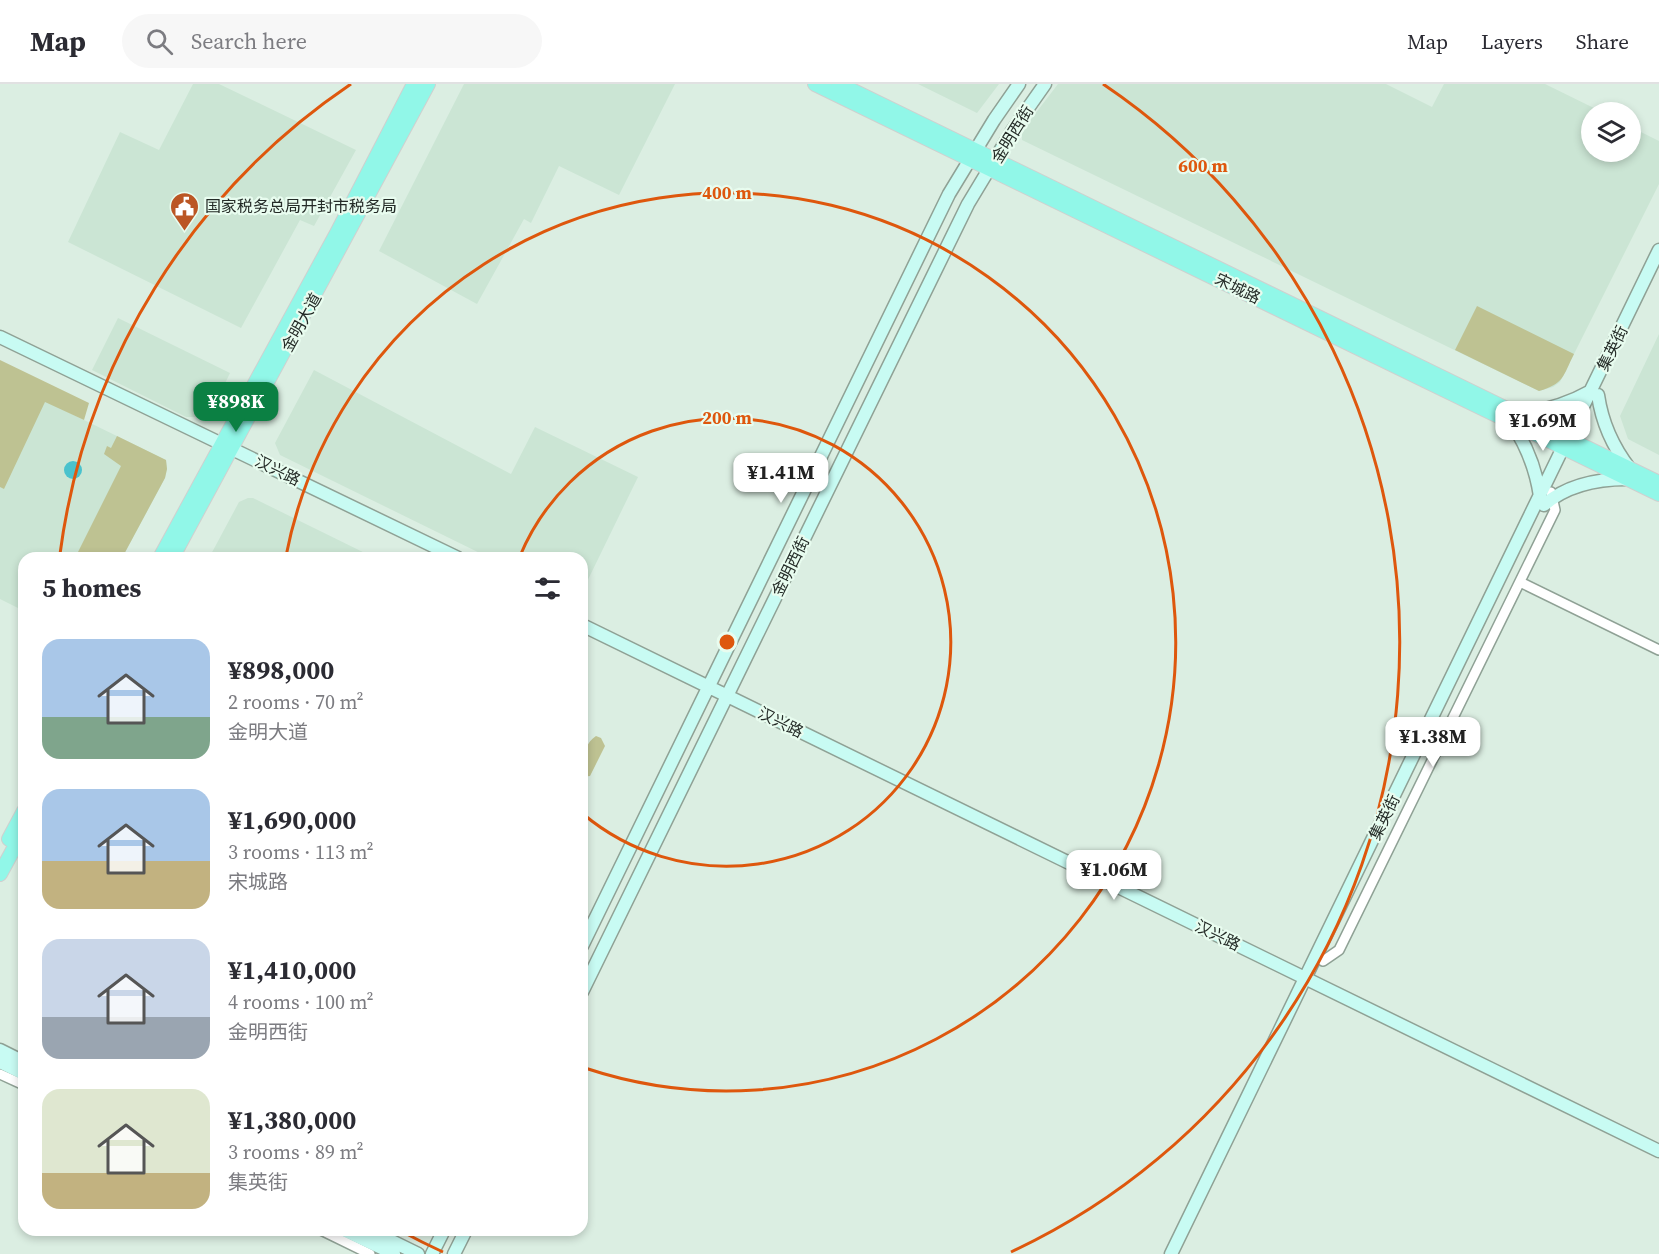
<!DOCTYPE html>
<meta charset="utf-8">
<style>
:root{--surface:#fff;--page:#f7f7f7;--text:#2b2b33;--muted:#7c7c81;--line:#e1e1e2;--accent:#0b8043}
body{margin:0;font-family:"Source Serif 4","Noto Sans SC",serif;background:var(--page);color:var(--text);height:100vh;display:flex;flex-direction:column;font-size:22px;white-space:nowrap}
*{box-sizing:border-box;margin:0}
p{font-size:20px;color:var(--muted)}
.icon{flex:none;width:33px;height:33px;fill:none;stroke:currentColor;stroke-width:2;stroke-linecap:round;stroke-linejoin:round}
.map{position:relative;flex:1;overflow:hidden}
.sheet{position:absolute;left:18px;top:468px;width:570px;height:684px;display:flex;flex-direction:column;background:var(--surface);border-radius:18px;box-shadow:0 3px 9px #0003}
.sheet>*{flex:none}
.fabs{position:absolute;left:1581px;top:18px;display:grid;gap:12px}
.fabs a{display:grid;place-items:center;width:60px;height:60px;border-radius:50%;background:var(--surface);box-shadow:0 3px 9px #0003;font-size:30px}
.price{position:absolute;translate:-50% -51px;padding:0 14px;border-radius:12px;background:#fff;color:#222;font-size:20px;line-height:39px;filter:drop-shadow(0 2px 3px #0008)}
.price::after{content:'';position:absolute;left:50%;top:36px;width:18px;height:14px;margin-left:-9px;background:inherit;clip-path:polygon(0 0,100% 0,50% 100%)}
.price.selected{background:var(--accent);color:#fff}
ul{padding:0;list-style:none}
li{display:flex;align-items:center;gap:18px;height:150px;padding:0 24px}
li span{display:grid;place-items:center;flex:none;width:168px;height:120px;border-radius:18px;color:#555}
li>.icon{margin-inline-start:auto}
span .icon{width:72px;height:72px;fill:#fffc;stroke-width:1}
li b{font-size:26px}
h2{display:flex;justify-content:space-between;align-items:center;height:72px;padding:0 24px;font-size:26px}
header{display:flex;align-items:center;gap:36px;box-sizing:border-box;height:84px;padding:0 30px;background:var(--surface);border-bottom:2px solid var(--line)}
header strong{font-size:28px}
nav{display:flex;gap:33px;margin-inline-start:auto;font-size:21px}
.search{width:420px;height:54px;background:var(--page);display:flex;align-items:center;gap:15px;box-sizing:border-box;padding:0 21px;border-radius:33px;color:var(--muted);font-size:22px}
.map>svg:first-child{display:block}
.built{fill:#cbe5d4}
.green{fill:#bec292}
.water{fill:#4ac2cd}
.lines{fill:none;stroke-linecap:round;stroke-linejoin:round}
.street-casing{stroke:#8fa195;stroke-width:12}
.secondary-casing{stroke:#8fa195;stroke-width:15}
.primary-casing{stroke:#cfd0cf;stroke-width:16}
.street{stroke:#fff;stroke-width:9}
.secondary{stroke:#c8fbf3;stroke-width:12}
.primary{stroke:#91f7e8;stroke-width:14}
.ring{fill:none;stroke:#de570d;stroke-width:3}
.labels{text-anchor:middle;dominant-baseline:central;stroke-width:4.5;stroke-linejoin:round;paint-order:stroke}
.street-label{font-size:16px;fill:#242b27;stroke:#e8fcef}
.poi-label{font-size:16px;fill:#242b27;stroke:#e8fcef;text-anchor:start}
.centre{fill:#de570d;stroke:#e8fcef;stroke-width:3}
.ring-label{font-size:18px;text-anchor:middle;font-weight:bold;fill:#de570d;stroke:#e8fcef;stroke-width:4.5;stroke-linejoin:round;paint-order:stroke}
</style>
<header>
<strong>Map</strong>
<div class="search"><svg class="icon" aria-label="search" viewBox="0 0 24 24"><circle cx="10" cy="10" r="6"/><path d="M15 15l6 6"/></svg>Search here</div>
<nav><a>Map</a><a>Layers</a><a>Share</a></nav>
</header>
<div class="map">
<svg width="1659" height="1170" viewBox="0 0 1659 1170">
<rect width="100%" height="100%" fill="#dbeee2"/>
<path class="built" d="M 193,0 L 219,0 L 356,66 L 314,142 L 300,136 L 241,244 L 68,158 L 120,48 L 159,66 Z
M 464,0 L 675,0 L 619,111 L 559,82 L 531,139 L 524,135 L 477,220 L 379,167 Z
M 918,0 L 999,0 L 977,29 Z
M 1058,0 L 1386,0 L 1432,23 L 1444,0 L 1545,0 L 1602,28 L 1592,28 L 1592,68 L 1630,68 L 1631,43 L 1659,57 L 1659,100 L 1560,298 L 1553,303 L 1539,307 L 1022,56 L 1022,47 Z
M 118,234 L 230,289 L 214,322 L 203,330 L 195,333 L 186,333 L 92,286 Z
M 1659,250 L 1659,371 L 1628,355 L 1620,332 Z
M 314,286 L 511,390 L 535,343 L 638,393 L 582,508 L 582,474 L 490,474 L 280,371 L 275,359 Z
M 0,295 L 166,376 L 167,385 L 165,394 L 122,474 L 24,474 L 24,527 L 0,515 Z
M 248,414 L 253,414 L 375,474 L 209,474 L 239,418 Z"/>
<path class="green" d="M 1477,222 L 1574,270 C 1563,292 1564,300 1539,307 L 1455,266 Z
M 0,276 L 89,319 L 84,336 L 45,318 L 4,405 L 0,403 Z
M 117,352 L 166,376 L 167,385 L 165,394 L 122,474 L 75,474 L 121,382 L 104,370 L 107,362 L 111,364 Z
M 596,652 L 601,654 L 605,662 L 590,692 L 582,693 C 582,679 583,660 596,652 Z"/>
<path class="water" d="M64 386a9 9 0 1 1 18 0a9 9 0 1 1-18 0Z"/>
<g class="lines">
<defs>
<path id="street" d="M 1520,498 L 1659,566
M 1323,877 L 1339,866 L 1555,426 L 1551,408
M 0,990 L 24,1001
M 321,1146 L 370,1170"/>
<path id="secondary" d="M 0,253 L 458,474
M 1598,311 C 1602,339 1613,363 1630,385
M 1519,330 C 1544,327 1568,320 1591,307
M 1511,338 C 1526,360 1536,386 1540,412
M 1544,421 C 1567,401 1597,395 1627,395
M 582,541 L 1659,1067
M 582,862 L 949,110 L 994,36 L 1019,0
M 582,908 L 968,120 L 1012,47 L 1045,0
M 0,966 L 24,978
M 0,978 L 24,990
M 344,1146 L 394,1170
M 369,1146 L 418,1170
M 432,1170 L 444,1146
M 454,1170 L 466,1146
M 1171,1170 L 1659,166"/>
<path id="primary" d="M 815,0 L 1659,410
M 839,0 L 1659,399
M 160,474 L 337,149 L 414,0
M 172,474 L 428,0
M 9,755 L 24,727
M 0,790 L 24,746"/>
</defs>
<use href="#street" class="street-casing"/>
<use href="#secondary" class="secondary-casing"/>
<use href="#primary" class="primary-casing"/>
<use href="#street" class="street"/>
<use href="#secondary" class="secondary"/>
<use href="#primary" class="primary"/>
</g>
<g class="ring">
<path d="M520 472A224 224 0 1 1 583 730"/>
<path d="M286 472A449 449 0 1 1 585 984"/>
<path d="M443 1168A673 673 0 0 1 401 1147M60 470A673 673 0 0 1 351 0M1103 0A673 673 0 0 1 1011 1168"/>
</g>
<defs>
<symbol id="civic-pin" viewBox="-11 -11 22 30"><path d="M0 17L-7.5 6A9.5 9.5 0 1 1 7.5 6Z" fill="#bb5624" stroke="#e8fcef"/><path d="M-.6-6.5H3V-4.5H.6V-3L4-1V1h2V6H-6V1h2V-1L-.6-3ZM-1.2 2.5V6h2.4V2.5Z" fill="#fff"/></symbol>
</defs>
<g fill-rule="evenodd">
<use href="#civic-pin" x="168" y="106" width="33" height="45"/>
</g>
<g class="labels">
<g class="street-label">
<text transform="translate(1012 50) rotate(-58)">金明西街</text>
<text transform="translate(1238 204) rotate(26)">宋城路</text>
<text transform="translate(301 238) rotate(-61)">金明大道</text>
<text transform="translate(1612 264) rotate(-64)">集英街</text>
<text transform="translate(278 386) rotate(26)">汉兴路</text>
<text transform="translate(790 482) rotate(-64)">金明西街</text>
<text transform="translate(781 638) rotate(26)">汉兴路</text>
<text transform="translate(1384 733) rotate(-64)">集英街</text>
<text transform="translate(1218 851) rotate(26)">汉兴路</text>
</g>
<g class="poi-label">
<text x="205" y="122">国家税务总局开封市税务局</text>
</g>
</g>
<circle cx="727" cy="558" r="9" class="centre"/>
<g class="ring-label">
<text x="1203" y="88">600 m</text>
<text x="727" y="115">400 m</text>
<text x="727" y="340">200 m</text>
</g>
</svg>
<div class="fabs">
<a><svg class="icon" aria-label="layers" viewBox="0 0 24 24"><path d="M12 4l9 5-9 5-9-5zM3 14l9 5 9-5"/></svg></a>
</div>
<b class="price selected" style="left:236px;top:349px">¥898K</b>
<b class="price" style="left:1543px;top:368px">¥1.69M</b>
<b class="price" style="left:781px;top:420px">¥1.41M</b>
<b class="price" style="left:1433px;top:684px">¥1.38M</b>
<b class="price" style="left:1114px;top:817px">¥1.06M</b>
<section class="sheet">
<h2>5 homes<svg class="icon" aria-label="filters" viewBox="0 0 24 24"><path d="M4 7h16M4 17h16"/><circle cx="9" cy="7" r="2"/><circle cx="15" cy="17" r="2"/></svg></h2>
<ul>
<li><span style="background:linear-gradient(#a9c7e8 65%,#7fa58c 0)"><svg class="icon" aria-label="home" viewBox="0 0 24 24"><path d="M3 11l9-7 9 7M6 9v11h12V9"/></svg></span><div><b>¥898,000</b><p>2 rooms · 70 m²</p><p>金明大道</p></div></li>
<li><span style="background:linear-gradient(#a9c7e8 60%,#c2b280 0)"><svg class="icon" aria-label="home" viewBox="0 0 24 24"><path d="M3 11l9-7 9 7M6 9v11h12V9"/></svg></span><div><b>¥1,690,000</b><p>3 rooms · 113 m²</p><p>宋城路</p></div></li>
<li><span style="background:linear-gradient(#c9d6e8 65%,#9aa5b1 0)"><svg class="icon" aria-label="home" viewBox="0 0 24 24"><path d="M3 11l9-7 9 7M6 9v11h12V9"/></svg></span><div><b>¥1,410,000</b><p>4 rooms · 100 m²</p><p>金明西街</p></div></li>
<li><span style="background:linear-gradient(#dfe7d0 70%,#c2b280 0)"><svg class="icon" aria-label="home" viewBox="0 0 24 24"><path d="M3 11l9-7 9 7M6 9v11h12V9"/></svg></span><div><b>¥1,380,000</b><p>3 rooms · 89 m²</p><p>集英街</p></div></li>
</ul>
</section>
</div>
